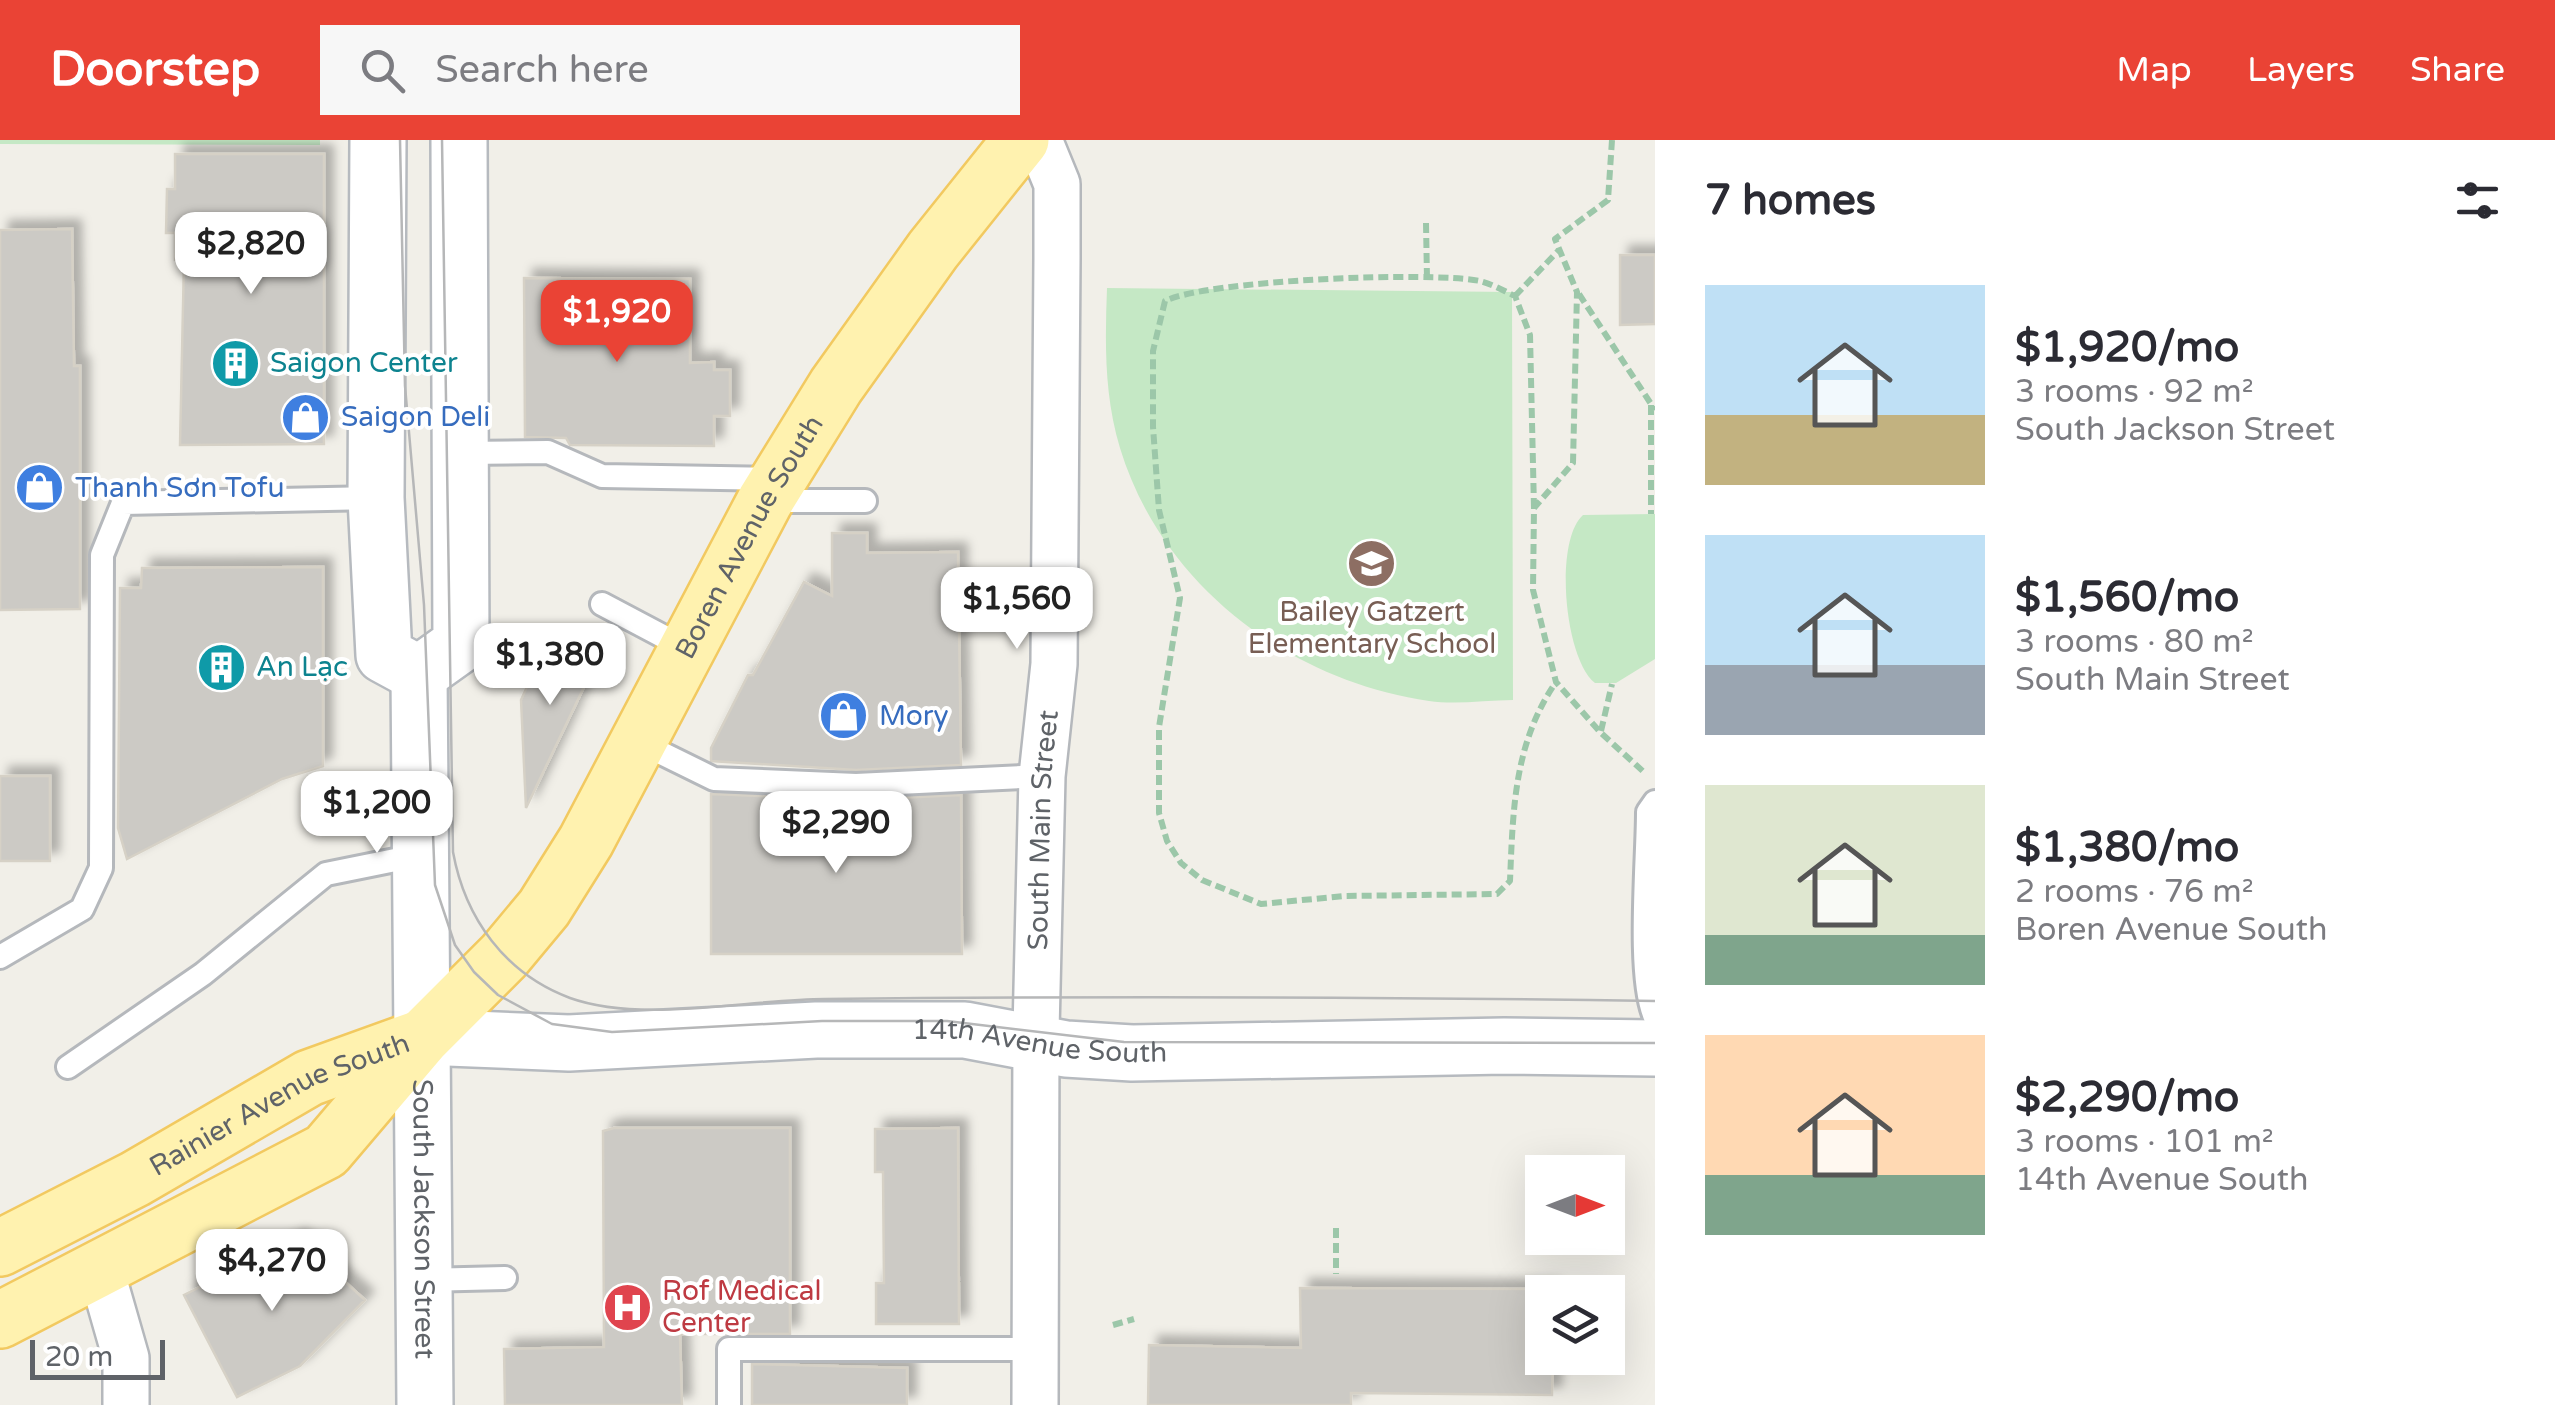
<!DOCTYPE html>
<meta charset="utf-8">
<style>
:root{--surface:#fff;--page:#f7f7f7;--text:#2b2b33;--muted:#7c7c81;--accent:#ea4335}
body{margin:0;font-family:"Varela Round",sans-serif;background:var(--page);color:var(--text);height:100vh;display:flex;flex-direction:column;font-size:38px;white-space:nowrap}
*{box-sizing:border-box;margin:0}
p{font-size:32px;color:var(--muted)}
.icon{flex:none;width:55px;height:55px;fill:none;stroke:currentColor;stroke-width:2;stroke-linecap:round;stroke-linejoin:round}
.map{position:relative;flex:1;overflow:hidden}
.drawer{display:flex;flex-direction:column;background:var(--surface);width:900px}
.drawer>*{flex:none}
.needle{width:65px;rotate:90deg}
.controls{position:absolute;left:1525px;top:1015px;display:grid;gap:20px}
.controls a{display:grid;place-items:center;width:100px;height:100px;border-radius:0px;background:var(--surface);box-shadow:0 10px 40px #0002;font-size:50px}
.scale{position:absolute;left:30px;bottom:25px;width:135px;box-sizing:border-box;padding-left:10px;border:5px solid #5f6368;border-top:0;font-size:28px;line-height:35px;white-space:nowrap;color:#5f6368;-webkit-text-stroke:8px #fff;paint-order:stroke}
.price{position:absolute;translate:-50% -85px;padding:0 22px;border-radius:20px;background:#fff;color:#222;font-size:32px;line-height:65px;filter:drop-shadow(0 2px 5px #0008)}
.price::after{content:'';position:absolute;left:50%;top:60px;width:30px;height:22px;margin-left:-15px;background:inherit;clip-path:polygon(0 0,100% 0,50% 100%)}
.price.selected{background:var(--accent);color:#fff}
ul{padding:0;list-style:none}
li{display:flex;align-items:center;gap:30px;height:250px;padding:0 50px}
li span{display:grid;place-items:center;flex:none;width:280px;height:200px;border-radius:0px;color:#555}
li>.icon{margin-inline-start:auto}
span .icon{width:120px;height:120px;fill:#fffc;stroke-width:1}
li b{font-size:42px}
h2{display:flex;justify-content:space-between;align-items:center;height:120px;padding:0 50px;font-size:42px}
header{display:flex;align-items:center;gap:60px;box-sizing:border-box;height:140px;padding:0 50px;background:var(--accent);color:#fff}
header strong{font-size:48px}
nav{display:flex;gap:55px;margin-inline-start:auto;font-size:35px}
.search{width:700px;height:90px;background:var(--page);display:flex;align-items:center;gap:25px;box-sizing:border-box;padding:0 35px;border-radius:0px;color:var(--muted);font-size:38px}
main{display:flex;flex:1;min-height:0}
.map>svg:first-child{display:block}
.park{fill:#c5e8c5}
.building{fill:#cccac5;stroke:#d6d1c6;stroke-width:2.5;filter:url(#shadow)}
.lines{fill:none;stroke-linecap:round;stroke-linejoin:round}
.lane-casing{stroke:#b5b8bc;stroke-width:28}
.street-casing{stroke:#b5b8bc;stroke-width:50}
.secondary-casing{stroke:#b6babf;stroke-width:60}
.primary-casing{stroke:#f2c960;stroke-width:60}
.path{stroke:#9cc7a9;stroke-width:6;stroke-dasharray:10 5;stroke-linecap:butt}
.lane{stroke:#fff;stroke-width:22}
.street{stroke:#fff;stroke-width:45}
.secondary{stroke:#fff;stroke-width:55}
.primary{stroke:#fff2af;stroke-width:55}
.tram{stroke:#b6b7b8;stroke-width:2.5}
.labels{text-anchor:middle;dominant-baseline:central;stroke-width:8;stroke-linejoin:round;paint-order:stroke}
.culture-label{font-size:28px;fill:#0d838f;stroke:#fff;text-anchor:start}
.shop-label{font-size:28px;fill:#366cbe;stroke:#fff;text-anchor:start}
.street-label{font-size:28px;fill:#5f6368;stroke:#fff}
.education-label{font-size:28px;fill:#785e54;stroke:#fff}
.health-label{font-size:28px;fill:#be3a42;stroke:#fff;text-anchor:start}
</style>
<header>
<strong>Doorstep</strong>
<div class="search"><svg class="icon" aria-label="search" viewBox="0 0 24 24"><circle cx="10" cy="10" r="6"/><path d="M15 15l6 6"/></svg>Search here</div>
<nav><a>Map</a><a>Layers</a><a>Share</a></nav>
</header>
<main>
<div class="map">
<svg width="1655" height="1265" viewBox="0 0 1655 1265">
<defs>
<filter id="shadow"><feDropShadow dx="9" dy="-9" stdDeviation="5" flood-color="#0004"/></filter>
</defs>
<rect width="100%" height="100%" fill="#f1efe8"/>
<path class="park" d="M 0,0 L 320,0 L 320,5 L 0,4 Z
M 1107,148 L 1512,152 L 1513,560 C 1486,560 1456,565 1429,561 C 1290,541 1162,446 1120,308 C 1104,255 1105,202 1107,148 Z
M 1655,374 L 1655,519 L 1616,543 L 1595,543 C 1564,518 1554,401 1583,375 Z"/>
<path class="building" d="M 175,14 L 324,14 L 324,304 L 180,305 L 184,120 L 175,120 L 175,93 L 166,93 L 167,49 L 175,49 Z
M 72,89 L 74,226 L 80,226 L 80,469 L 0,470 L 0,90 Z
M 1620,115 L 1655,115 L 1655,184 L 1620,185 Z
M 524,138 L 690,139 L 690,223 L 714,222 L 714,230 L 730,230 L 730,276 L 714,276 L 714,306 L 570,305 L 566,298 L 525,297 Z
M 832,393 L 867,393 L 867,413 L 958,412 L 961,625 L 856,630 L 711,621 L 711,608 L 748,535 L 753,535 L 804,442 L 832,456 Z
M 323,427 L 323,626 L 282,639 L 127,719 L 118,688 L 120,448 L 141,448 L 142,428 Z
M 556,503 L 595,524 L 526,668 L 521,560 L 545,507 L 552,509 Z
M 0,636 L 50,636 L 50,721 L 0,721 Z
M 711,654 L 856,660 L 961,655 L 962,814 L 711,814 Z
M 614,988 L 790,988 L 790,1194 L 680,1194 L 682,1265 L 505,1265 L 504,1209 L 604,1207 L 603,991 Z
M 958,988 L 959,1184 L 876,1184 L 876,1143 L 884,1143 L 883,1032 L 875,1032 L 875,989 Z
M 297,1098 L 365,1160 L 300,1226 L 237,1257 L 184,1155 Z
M 1300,1148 L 1553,1149 L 1542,1152 L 1542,1218 L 1553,1218 L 1552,1255 L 1351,1253 L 1351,1265 L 1148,1265 L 1149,1205 L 1301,1208 Z
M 752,1224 L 907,1228 L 907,1265 L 752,1265 Z"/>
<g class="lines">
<defs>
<path id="lane" d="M 461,313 L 548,312 L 602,336 L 777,339
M 769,361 L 865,361
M 602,464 L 687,509
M 639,602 L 714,639 L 856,645 L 1042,636
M 1655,662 L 1648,672 C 1648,721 1637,837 1655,877
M 0,817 L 82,769 L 101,728 L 102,415 L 123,363 L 376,358
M 68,927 L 203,834 L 326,734 L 420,715
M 424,1140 L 505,1138
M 729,1265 L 729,1209 L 1035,1209"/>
<g id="street">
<path d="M 100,1127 L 126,1218 L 126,1265"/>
<path id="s1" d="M 1035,1265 L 1036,891 L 1042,636 L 1054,524 L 1057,118 L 1057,44 L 1039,0"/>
</g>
<g id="secondary">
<path d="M 378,0 L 376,358 L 384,515 L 419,534"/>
<path id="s2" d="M 419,534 L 425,1265"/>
<path d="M 419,534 L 461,504 L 459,0"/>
<path id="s3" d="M 423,897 L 569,903 L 816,890 L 965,890 L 1066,909 L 1132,913 L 1504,906 L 1655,908"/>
</g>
<g id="primary">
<path id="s4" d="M 0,1108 L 135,1039 L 309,938 L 420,898"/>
<path id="s5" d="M 0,1180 L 326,1011 L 423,897 L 504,816 L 544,768 L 586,701 L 765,361 L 836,246 L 933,110 L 1021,0"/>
</g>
</defs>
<use href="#lane" class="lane-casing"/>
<use href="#street" class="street-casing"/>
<use href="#secondary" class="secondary-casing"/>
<use href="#primary" class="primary-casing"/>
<path class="path" d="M 1612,0 L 1608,60 L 1555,99 L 1577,152 L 1573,323 L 1534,368 L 1533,450 L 1556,542 L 1601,593 L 1646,634
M 1426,83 L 1427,139
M 1579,154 L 1655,270
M 1515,156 L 1559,110
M 1651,265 L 1651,374
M 1534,368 L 1530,195 L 1515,156 C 1504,151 1492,144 1480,141 C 1431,131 1207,140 1165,161 L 1153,211 L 1153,287 L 1159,370 L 1180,458 L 1159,587 L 1159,673 L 1167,701 L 1181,723 L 1202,740 L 1261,764 L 1345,756 L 1497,754 L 1510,741 C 1513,669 1514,603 1556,542
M 1601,591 L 1612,544
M 1336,1088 L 1336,1134
M 1113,1185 L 1134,1179"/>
<use href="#lane" class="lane"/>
<use href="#street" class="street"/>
<use href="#secondary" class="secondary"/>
<use href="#primary" class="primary"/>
<path class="tram" d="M 400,0 L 405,246 L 424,465 L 435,745 L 455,805 L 474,832 L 498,855 L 552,884 L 612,892 L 822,881 L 947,881 L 1124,902 L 1655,903
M 442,0 L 453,712 C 465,778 505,834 570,858 C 643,884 747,859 825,859 C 1101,856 1379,857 1655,861"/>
</g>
<defs>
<symbol id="building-disc" viewBox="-11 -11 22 22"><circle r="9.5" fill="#0f9aa8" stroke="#fff"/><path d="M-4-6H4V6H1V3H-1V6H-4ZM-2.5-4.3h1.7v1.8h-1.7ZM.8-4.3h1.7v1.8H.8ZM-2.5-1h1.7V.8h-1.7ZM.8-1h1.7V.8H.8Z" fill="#fff"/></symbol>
<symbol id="shop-disc" viewBox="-11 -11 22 22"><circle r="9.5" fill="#3f7fe0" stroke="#fff"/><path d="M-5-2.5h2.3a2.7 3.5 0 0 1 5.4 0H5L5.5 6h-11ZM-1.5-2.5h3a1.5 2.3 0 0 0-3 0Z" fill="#fff"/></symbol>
<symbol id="school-disc" viewBox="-11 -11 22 22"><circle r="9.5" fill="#8d6e63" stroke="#fff"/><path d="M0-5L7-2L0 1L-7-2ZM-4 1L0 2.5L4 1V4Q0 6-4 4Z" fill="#fff"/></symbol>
<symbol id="hospital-disc" viewBox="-11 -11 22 22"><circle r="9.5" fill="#e0444e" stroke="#fff"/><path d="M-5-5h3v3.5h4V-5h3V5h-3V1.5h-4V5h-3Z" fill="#fff"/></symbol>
</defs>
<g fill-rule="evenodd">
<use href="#building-disc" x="208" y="196" width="55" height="55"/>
<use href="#shop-disc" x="278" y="250" width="55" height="55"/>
<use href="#shop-disc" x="12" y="320" width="55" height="55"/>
<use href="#school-disc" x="1344" y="396" width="55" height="55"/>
<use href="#building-disc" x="194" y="500" width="55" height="55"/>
<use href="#shop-disc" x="816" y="548" width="55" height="55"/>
<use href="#hospital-disc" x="600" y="1140" width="55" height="55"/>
</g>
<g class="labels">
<g class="culture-label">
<text x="270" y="223">Saigon Center</text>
<text x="256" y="527">An Lạc</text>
</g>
<g class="shop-label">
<text x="341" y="277">Saigon Deli</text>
<text x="75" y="348">Thanh Sơn Tofu</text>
<text x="879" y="576">Mory</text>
</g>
<g class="street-label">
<text stroke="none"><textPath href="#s5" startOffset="1118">Boren Avenue South</textPath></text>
<text stroke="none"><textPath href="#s1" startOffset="575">South Main Street</textPath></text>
<text stroke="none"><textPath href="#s3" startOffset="618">14th Avenue South</textPath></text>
<text stroke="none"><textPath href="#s4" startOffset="315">Rainier Avenue South</textPath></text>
<text stroke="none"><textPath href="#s2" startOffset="545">South Jackson Street</textPath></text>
</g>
<g class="education-label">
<text x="1372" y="472">Bailey Gatzert<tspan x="1372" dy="32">Elementary School</tspan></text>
</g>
<g class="health-label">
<text x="662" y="1151">Rof Medical<tspan x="662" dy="32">Center</tspan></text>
</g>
</g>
</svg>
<div class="controls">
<a><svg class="needle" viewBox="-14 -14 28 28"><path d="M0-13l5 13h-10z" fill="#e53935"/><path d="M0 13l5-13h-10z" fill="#7c7c81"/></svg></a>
<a><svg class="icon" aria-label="layers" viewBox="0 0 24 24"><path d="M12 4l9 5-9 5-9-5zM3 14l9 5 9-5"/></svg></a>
</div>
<div class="scale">20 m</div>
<b class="price" style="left:251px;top:157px">$2,820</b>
<b class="price selected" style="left:617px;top:225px">$1,920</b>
<b class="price" style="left:1017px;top:512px">$1,560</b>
<b class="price" style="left:550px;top:568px">$1,380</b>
<b class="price" style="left:377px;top:716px">$1,200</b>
<b class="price" style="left:836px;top:736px">$2,290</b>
<b class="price" style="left:272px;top:1174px">$4,270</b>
</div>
<section class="drawer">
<h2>7 homes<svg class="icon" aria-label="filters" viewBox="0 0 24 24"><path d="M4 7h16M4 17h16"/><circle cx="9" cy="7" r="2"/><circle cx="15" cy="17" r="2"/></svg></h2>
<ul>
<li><span style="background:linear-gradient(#bfe0f5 65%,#c2b280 0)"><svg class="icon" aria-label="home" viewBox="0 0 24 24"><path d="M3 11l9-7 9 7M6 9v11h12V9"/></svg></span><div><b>$1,920/mo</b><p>3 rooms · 92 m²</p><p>South Jackson Street</p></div></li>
<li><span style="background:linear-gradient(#bfe0f5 65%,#9aa5b1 0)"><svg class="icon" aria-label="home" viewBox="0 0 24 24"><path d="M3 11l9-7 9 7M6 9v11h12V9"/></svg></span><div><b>$1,560/mo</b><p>3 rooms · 80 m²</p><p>South Main Street</p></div></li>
<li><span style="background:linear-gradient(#dfe7d0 75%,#7fa58c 0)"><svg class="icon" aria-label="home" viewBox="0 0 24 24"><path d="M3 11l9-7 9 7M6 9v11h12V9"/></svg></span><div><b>$1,380/mo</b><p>2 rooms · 76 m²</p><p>Boren Avenue South</p></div></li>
<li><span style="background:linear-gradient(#ffd9b3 70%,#7fa58c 0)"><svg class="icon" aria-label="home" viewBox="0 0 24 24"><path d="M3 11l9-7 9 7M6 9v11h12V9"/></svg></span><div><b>$2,290/mo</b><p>3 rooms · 101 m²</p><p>14th Avenue South</p></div></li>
</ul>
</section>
</main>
